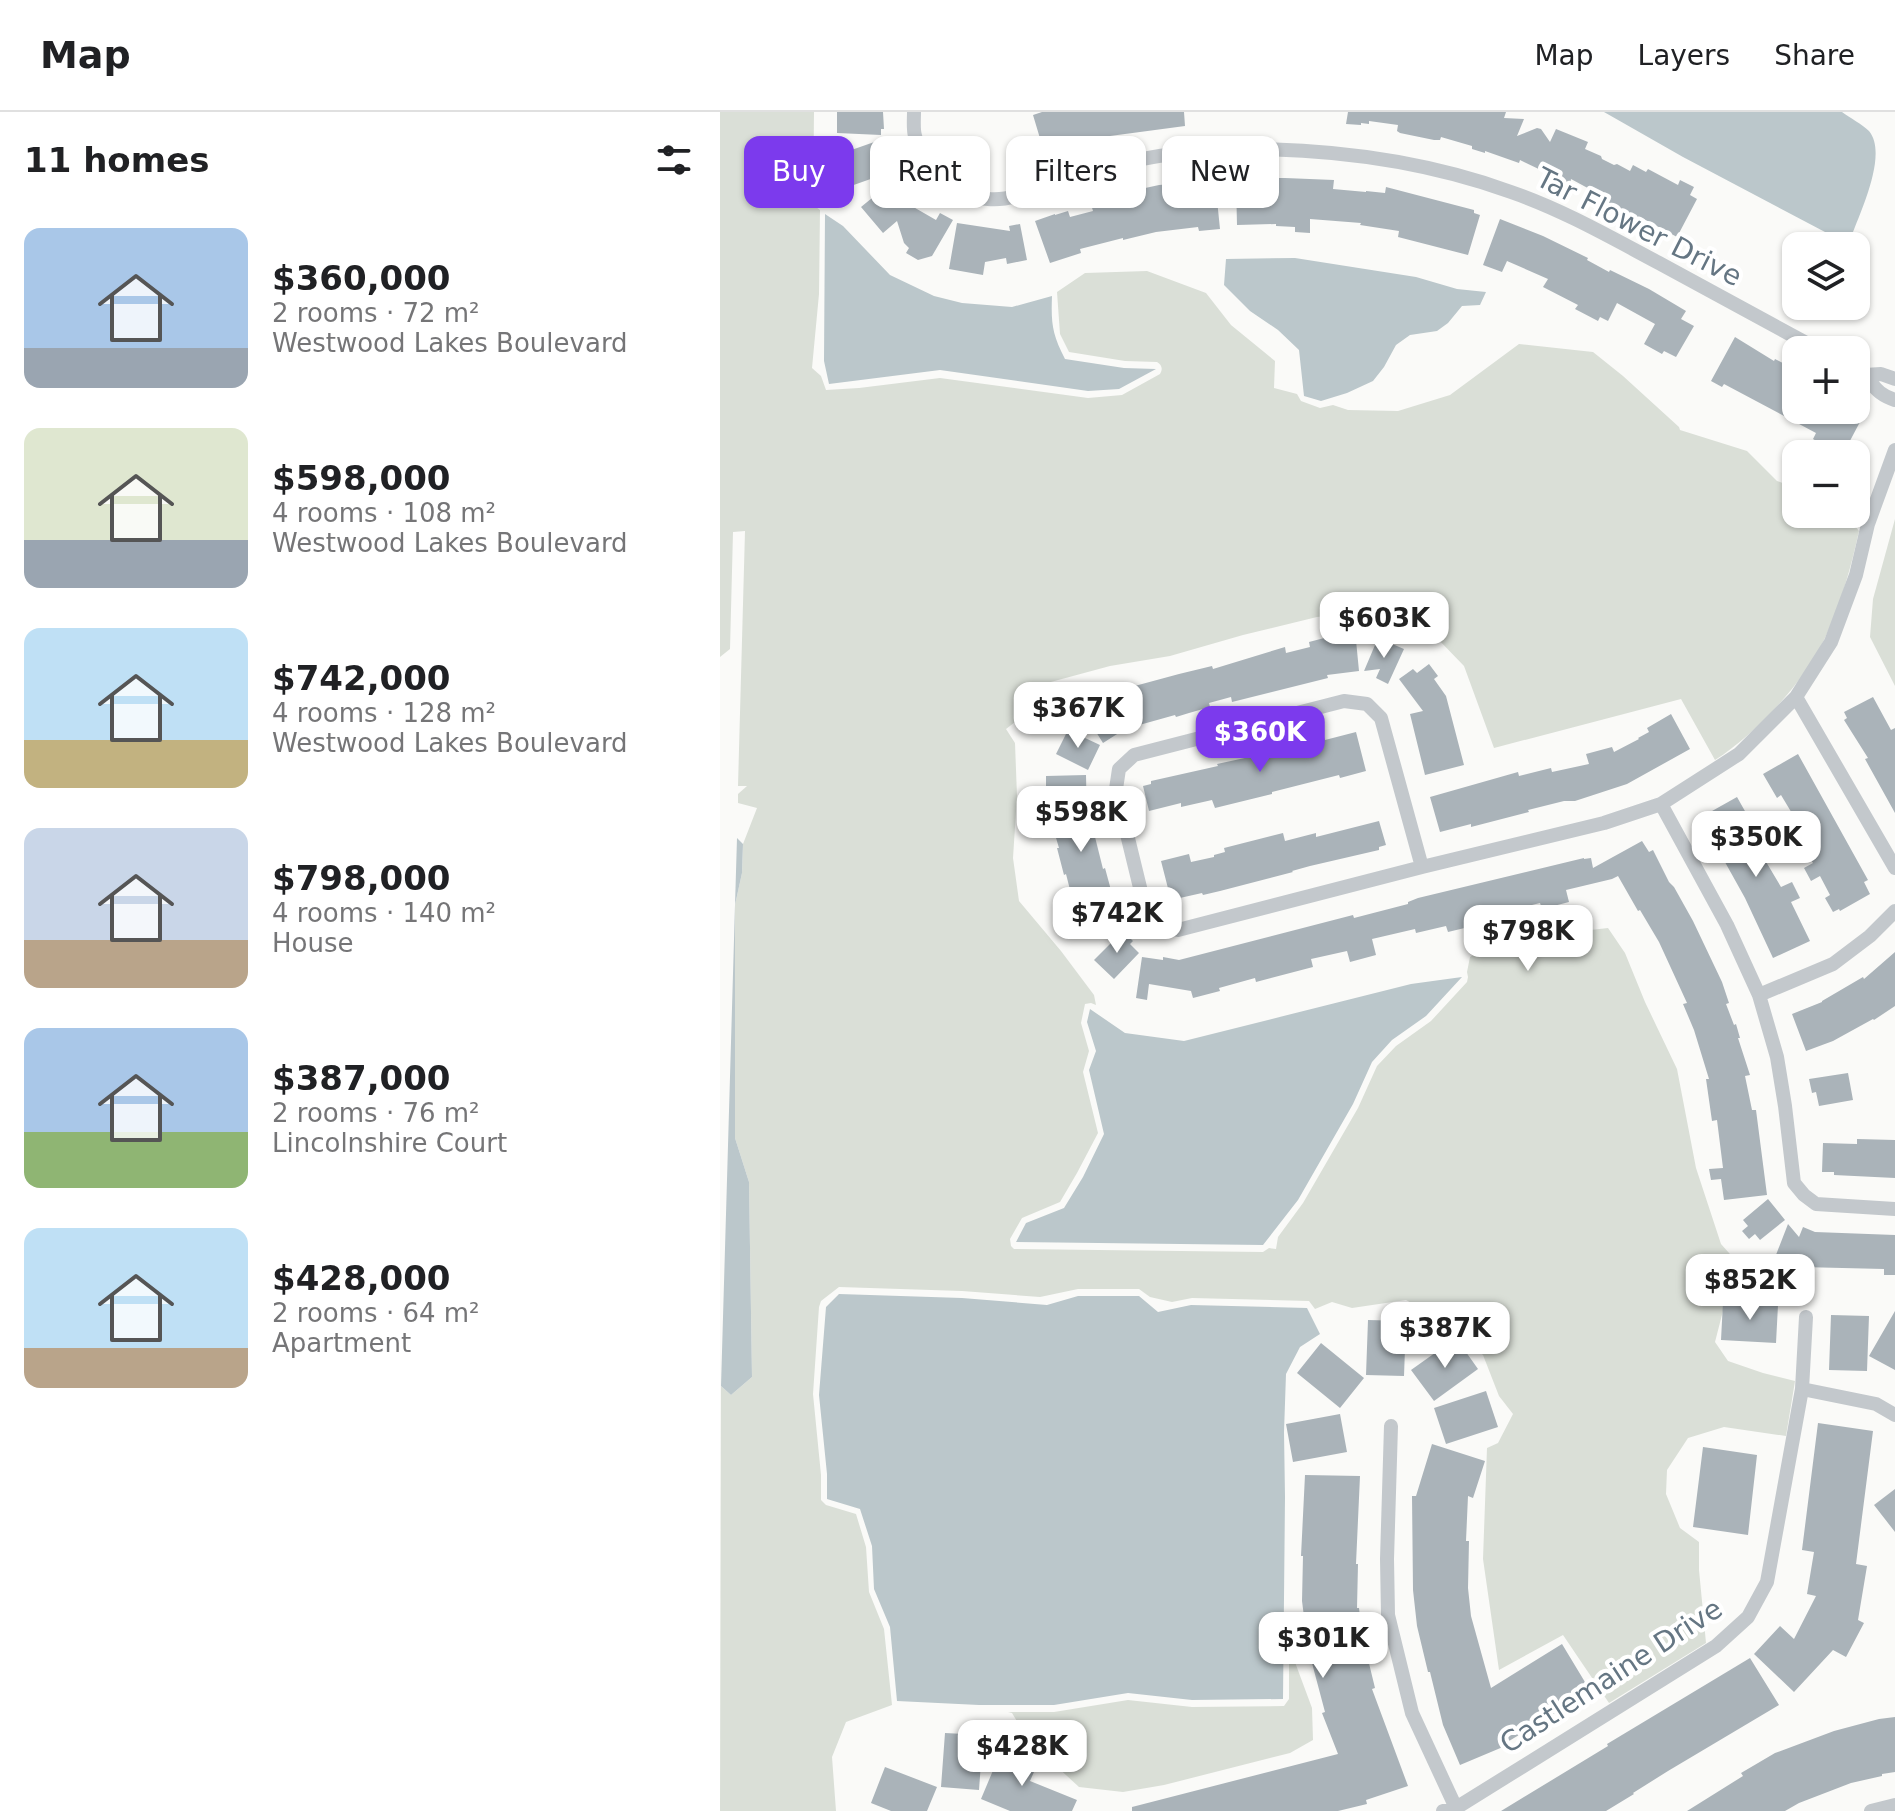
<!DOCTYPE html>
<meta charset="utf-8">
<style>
:root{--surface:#fff;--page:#f2f2f2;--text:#202124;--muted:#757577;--line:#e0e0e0;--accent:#7c3aed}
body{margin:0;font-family:"DejaVu Sans",sans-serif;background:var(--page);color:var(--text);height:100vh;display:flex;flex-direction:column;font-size:30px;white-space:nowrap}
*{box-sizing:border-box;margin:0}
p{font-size:26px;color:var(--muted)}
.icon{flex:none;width:44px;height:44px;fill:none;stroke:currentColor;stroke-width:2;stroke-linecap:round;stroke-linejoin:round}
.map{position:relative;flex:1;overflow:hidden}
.panel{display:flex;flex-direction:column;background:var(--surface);width:720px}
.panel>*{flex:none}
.guide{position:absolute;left:24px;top:24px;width:760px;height:72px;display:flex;gap:16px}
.fabs{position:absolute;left:1062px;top:120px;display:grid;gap:16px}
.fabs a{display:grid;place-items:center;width:88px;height:88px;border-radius:16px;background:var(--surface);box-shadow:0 2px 6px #0004;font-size:40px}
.price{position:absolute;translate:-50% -68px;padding:0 18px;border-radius:16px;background:#fff;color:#222;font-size:26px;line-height:52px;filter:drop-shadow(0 2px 4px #0008)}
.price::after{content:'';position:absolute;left:50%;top:48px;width:24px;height:18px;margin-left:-12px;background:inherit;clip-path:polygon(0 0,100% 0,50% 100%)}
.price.on{background:var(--accent);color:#fff}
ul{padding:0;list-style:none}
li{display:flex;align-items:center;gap:24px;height:200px;padding:0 24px}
li span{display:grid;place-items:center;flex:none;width:224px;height:160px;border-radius:16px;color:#555}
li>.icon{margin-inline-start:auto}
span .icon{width:96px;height:96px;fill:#fffc;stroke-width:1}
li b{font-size:34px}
h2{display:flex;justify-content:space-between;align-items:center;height:96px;padding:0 24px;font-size:34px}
.tag{padding:0 28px;border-radius:16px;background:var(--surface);box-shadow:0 2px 6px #0004;font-size:28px;line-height:72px}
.tag.on{background:var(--accent);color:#fff}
header{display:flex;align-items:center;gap:48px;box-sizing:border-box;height:112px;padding:0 40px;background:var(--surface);border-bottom:2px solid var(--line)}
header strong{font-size:38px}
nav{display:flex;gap:44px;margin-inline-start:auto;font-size:28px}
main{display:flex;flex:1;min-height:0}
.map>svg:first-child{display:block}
.green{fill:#dadfd7}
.water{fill:#bbc7cb}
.building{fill:#aab3b9}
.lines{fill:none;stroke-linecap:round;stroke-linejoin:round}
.street{stroke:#c3c8cc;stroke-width:14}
.labels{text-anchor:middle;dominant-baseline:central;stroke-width:8;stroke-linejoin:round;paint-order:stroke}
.street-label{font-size:28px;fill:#657683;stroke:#fff}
</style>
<header>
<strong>Map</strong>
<nav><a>Map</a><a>Layers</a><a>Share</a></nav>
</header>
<main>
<section class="panel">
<h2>11 homes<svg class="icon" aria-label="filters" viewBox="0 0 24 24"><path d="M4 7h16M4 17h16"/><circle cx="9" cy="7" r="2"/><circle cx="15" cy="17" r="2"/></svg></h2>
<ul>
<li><span style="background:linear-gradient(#a9c7e8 75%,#9aa5b1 0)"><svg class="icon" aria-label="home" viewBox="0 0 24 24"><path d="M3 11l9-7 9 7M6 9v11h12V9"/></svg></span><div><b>$360,000</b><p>2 rooms · 72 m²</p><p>Westwood Lakes Boulevard</p></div></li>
<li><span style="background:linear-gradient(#dfe7d0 70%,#9aa5b1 0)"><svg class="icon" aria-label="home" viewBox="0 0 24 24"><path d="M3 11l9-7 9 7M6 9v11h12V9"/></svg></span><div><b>$598,000</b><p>4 rooms · 108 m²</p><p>Westwood Lakes Boulevard</p></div></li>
<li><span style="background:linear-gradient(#bfe0f5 70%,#c2b280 0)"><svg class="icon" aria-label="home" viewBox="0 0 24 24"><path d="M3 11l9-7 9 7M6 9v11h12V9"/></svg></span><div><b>$742,000</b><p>4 rooms · 128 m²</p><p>Westwood Lakes Boulevard</p></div></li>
<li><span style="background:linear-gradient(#c9d6e8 70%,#b9a48a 0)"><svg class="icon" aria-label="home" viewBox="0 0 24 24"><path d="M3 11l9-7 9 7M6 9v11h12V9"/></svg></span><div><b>$798,000</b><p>4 rooms · 140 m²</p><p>House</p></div></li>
<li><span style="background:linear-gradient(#a9c7e8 65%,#8fb573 0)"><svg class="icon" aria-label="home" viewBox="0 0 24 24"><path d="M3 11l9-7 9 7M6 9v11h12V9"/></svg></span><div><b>$387,000</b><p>2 rooms · 76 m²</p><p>Lincolnshire Court</p></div></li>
<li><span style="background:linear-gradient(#bfe0f5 75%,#b9a48a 0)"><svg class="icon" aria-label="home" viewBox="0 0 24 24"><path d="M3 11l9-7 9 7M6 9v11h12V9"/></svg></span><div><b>$428,000</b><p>2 rooms · 64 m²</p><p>Apartment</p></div></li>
</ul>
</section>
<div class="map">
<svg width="1175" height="1699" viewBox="0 0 1175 1699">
<rect width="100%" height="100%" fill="#fafaf8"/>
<path class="green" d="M 0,0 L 94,0 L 93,93 L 100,98 L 99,182 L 92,256 L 101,264 L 106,278 L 139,276 L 220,266 L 368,286 L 402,283 L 440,262 C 443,257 442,253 437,250 L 405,249 L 349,240 L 340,222 L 337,180 L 365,161 L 427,159 L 486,181 L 511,213 L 555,249 L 554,276 L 577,282 L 581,289 L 600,296 L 613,293 L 628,298 L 678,299 L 730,283 L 799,232 L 873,240 L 903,264 L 959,315 L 960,318 L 1027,339 L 1057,369 L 1076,376 L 1076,402 L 1126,402 L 1139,419 C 1131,455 1121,492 1105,526 C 1084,570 1036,622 995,648 L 961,587 L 774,636 L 744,554 L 715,524 L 677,507 L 640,501 L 597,505 L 523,523 L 450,544 L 390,554 L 316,574 L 313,596 L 286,617 L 295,631 L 297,684 L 293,746 L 299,789 L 341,839 L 374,883 L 376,893 L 371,891 L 365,892 L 361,911 L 369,939 L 363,960 L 378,1021 L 357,1061 L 340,1090 L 302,1106 L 290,1127 L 291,1134 L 294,1137 L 543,1140 L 549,1136 L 556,1137 L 558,1125 L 583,1091 L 638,996 L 657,954 L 676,934 L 711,909 L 747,870 L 748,865 L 747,860 L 750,845 L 775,829 L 888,816 L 905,841 L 925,890 L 957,957 L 976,1056 L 1001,1132 L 1034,1169 L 1022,1182 L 1005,1191 L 995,1230 L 1008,1249 L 1043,1261 L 1075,1269 L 1066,1324 L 1004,1315 L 968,1326 L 947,1358 L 946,1382 L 960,1416 L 979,1430 L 979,1458 L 986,1531 L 889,1591 L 843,1523 L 779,1558 L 763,1447 L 767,1336 L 778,1331 L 793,1302 L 779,1284 L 763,1243 L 732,1214 L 686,1188 L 632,1196 L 612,1190 L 595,1197 L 589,1189 L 472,1186 L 452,1190 L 430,1185 L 419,1177 L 358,1177 L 320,1185 L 242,1179 L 119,1175 L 101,1189 L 99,1195 L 93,1282 L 101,1363 L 101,1388 L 106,1393 L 136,1402 L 146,1435 L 149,1480 L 164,1517 L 172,1593 L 126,1610 L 112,1645 L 116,1699 L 0,1699 L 1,1274 L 11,1283 L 32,1265 L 29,1070 L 15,1026 L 15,793 L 22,761 L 23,732 L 37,696 L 18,691 L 18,682 L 27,674 L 18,674 L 25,419 L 13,420 L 10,537 L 0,545 Z
M 1175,407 L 1175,574 L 1150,525 L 1153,487 Z
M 569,1534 L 592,1596 L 593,1628 L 570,1641 L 444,1673 L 403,1680 L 359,1675 L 309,1629 L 292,1601 L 288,1600 L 334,1600 L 408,1588 L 472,1595 L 564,1594 L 569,1587 Z"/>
<path class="water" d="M 884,0 L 1122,0 C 1130,6 1142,12 1149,19 C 1168,42 1141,98 1132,123 L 1105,120 L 963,45 Z
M 105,102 L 123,114 L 170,163 L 214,184 L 242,191 L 292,195 L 332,184 C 331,211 332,222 345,247 L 404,256 L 436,257 L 399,277 L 368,279 L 220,258 L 109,272 L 104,249 Z
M 575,146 L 696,165 L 737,177 L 766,180 L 760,193 L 742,194 L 728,211 L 717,219 L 690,223 L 676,233 L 664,255 L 653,269 L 627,281 L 601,289 L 584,284 L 579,238 L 558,218 L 530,199 L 504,173 L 506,147 Z
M 17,726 L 23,732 L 22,761 L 15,793 L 15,1026 L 29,1070 L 32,1265 L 11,1283 L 1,1274 L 15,793 Z
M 742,865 L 706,904 L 672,928 L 652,950 L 633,992 L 578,1088 L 543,1133 L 296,1130 L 306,1111 L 344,1096 L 363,1065 L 384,1022 L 369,958 L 376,939 L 367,910 L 370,897 L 405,921 L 464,929 L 691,872 Z
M 119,1182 L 242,1186 L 327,1193 L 358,1184 L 419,1184 L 438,1200 L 471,1193 L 587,1196 L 600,1222 L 580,1235 L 566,1262 L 564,1320 L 565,1385 L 563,1587 L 472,1588 L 408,1581 L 334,1593 L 259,1593 L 177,1589 L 170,1515 L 154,1477 L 152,1434 L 140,1397 L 107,1387 L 107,1362 L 99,1283 L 106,1195 Z"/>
<path class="building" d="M 117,0 L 163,0 L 164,17 L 161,17 L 161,23 L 117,21 Z
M 322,0 L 464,0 L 465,14 L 390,24 L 356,32 L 357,34 L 341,38 L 338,29 L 322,33 L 313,3 Z
M 628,0 L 786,0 L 784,6 L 804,7 L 797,24 L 817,16 L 821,17 L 830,30 L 836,17 L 868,30 L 865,37 L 881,44 L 882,47 L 894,53 L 897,52 L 910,59 L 913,53 L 926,60 L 928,57 L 958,73 L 960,68 L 974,75 L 970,83 L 977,87 L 957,125 L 922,106 L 921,109 L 886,89 L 885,90 L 873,84 L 875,80 L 851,67 L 850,72 L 800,48 L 799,51 L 765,39 L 765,41 L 752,37 L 752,34 L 721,25 L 720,28 L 714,28 L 680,21 L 677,19 L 678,13 L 649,9 L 649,12 L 641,11 L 641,13 L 626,12 Z
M 160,28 L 160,47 L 171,43 L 176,58 L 128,75 L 121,56 L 125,54 L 120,42 Z
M 179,64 L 193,81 L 183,89 L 216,108 L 220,101 L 233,108 L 212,144 L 198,148 L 186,141 L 189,136 L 184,131 L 177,109 L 163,121 L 141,95 Z
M 523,66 L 565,66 L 614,68 L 613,77 L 646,80 L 646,79 L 665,81 L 666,75 L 754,98 L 754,101 L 760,103 L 748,143 L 678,125 L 679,119 L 640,113 L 641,111 L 590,107 L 590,121 L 575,120 L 575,115 L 556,114 L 556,112 L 517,113 L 516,70 L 523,69 Z
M 495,68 L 500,117 L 479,119 L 478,115 L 436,120 L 403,128 L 403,126 L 360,137 L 361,141 L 330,151 L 315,109 L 335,102 L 335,103 L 348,99 L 350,105 L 373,99 L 370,89 L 386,85 L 387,88 L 408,84 L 407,80 L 439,73 Z
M 780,107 L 823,124 L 868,146 L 867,148 L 889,160 L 890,158 L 929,177 L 966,199 L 961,207 L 974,214 L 956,245 L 944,239 L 942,242 L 924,232 L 935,212 L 897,191 L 888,209 L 880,205 L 878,209 L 855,197 L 858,193 L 823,175 L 828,167 L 787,149 L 782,160 L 763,153 Z
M 237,111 L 290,119 L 289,114 L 300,112 L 307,148 L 287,152 L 286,146 L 265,150 L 263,163 L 229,157 Z
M 1015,225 L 1054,249 L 1055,247 L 1076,258 L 1076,298 L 1123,298 L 1141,308 L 1123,342 L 1117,342 L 1093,327 L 1096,321 L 1004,272 L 1002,275 L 991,269 Z
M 635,518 L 639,559 L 607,563 L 608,566 L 512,590 L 511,585 L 489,591 L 490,595 L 469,601 L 456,605 L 455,603 L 405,617 L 383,631 L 361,596 L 385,582 L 388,586 L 412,580 L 411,575 L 459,562 L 492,554 L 493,557 L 565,535 L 566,541 L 590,535 L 589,530 L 608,525 L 607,521 Z
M 658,526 L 684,537 L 668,572 L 656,566 L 660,557 L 644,559 Z
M 709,552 L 718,564 L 714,567 L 726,584 L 744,653 L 705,663 L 690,602 L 703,599 L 679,567 L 693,557 L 697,561 Z
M 1153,585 L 1171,618 L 1175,616 L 1175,701 L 1145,647 L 1148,646 L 1124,608 L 1127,606 L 1124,600 Z
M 951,602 L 970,637 L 907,672 L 855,689 L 844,689 L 808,698 L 809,700 L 751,715 L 751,712 L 720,720 L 710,685 L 798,660 L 799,664 L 831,656 L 832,660 L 869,652 L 866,642 L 892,635 L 894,640 L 919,627 L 918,626 L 929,620 L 927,616 Z
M 348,618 L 380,633 L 368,658 L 336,642 Z
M 636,620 L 646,659 L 620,666 L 619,663 L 552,680 L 552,682 L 495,696 L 492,688 L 461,695 L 461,691 L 429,699 L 423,674 L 431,672 L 431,669 L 498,654 L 497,652 L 534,644 L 551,638 L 604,625 L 605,628 Z
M 1078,642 L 1148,768 L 1144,770 L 1150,782 L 1120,799 L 1119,797 L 1113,800 L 1105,786 L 1110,783 L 1100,764 L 1091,769 L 1084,756 L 1093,751 L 1090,746 L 1093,744 L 1070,704 L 1073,703 L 1061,683 L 1057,686 L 1043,662 Z
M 366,663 L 367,709 L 374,707 L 377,721 L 374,721 L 383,757 L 385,756 L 401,815 L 362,825 L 346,762 L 344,763 L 337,736 L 339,736 L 326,692 L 326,664 Z
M 1017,685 L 1030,708 L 1027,710 L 1039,731 L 1036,733 L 1061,775 L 1072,770 L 1080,786 L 1071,790 L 1090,829 L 1053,846 L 1025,786 L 996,734 L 998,733 L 985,712 L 976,708 Z
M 659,709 L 666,733 L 659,735 L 659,738 L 590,754 L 572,759 L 573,760 L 500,779 L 483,783 L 482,781 L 451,788 L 441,749 L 469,742 L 471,750 L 494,745 L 494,743 L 505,740 L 504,736 L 563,721 L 565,729 L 596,721 L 596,725 Z
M 922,729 L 929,740 L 933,738 L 949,770 L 954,775 L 973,809 L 1002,870 L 1009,891 L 1006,892 L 1014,913 L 1016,912 L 1020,926 L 1018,926 L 1030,963 L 1025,964 L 1032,998 L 1036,998 L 1047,1083 L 1004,1088 L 1001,1067 L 991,1068 L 989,1057 L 1003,1056 L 997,1008 L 992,1009 L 986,967 L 989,967 L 974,918 L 963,892 L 967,891 L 939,830 L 920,798 L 918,799 L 898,764 L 892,767 L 846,778 L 849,790 L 822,797 L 820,791 L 785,800 L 786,806 L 728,820 L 726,814 L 696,821 L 695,817 L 652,827 L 656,843 L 630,850 L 627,839 L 591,847 L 593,855 L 536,870 L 535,866 L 499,876 L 500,879 L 473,886 L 471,879 L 429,872 L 427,888 L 416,886 L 422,845 L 443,848 L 443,845 L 459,848 L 633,803 L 634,806 L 688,792 L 688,790 L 698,786 L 864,746 L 864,747 L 871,746 L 873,756 Z
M 403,819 L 413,829 L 410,832 L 419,841 L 394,867 L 374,848 Z
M 1175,840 L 1175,894 L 1154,908 L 1153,907 L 1113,929 L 1086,939 L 1072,902 L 1102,890 L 1102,889 L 1143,865 L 1144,867 Z
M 1128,961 L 1133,988 L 1099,994 L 1096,980 L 1092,981 L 1089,967 Z
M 1137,1027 L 1175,1028 L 1175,1066 L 1114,1063 L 1114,1060 L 1102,1060 L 1103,1031 L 1137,1032 Z
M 1048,1087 L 1065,1108 L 1040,1128 L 1035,1122 L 1029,1127 L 1022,1119 L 1028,1114 L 1023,1108 Z
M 1068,1112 L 1079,1125 L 1083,1115 L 1095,1120 L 1175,1123 L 1175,1163 L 1164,1163 L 1164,1157 L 1081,1155 L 1080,1158 L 1054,1148 Z
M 1003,1190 L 1058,1193 L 1056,1231 L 1001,1228 Z
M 1175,1199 L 1175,1258 L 1149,1244 Z
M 1111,1203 L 1149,1204 L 1147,1259 L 1109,1258 Z
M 648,1208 L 686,1209 L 684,1264 L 646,1263 Z
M 736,1226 L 758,1257 L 714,1289 L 691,1258 Z
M 601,1231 L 644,1266 L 620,1296 L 577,1261 Z
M 766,1279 L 778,1315 L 726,1332 L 714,1296 Z
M 620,1302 L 627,1340 L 573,1350 L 566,1312 Z
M 1098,1311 L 1153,1319 L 1136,1452 L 1147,1454 L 1138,1508 L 1144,1511 L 1126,1545 L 1113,1538 L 1074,1580 L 1034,1542 L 1060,1514 L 1074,1527 L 1096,1484 L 1087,1482 L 1094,1440 L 1082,1438 Z
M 712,1332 L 765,1349 L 753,1386 L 748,1384 L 746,1429 L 749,1429 L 748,1476 L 751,1504 L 771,1576 L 842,1532 L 871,1580 L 789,1629 L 790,1632 L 740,1653 L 723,1613 L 710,1560 L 708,1560 L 697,1514 L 693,1478 L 692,1384 L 696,1384 Z
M 983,1335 L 1037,1343 L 1028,1423 L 973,1415 Z
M 585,1363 L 640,1364 L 636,1452 L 638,1452 L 637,1496 L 639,1496 L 644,1539 L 646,1539 L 655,1576 L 652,1577 L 688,1674 L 646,1688 L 647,1692 L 618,1699 L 412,1699 L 412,1695 L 618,1642 L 602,1601 L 605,1600 L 588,1536 L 582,1489 L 583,1444 L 581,1444 Z
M 1175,1377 L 1175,1420 L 1154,1393 Z
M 1030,1546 L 1059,1593 L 948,1659 L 913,1681 L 914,1682 L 886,1699 L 781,1699 L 888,1634 L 887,1632 Z
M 1175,1605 L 1175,1660 L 1162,1662 L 1162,1664 L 1131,1671 L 1079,1691 L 1065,1699 L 967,1699 L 1023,1664 L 1021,1661 L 1055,1641 L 1114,1619 L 1159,1607 Z
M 225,1621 L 263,1623 L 259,1678 L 221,1675 Z
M 282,1637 L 318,1651 L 310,1669 L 357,1688 L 352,1699 L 290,1699 L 261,1687 Z
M 165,1655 L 217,1675 L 207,1699 L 171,1699 L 151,1691 Z"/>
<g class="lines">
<path class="street" d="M 194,0 C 194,8 193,17 195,24 C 204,58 233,84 268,87 C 294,90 320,74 344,66 C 401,49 462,37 523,37 C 614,37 705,49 791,80 C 843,98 890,125 939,151 C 992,180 1045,209 1099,238
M 1136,259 C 1154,268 1151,280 1175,288
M 1145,263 L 1161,262 L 1175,267
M 1076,585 L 1175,756
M 624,589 L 647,592 L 661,606 L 702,755 L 458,818 L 438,814 L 425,796 L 396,677 L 399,657 L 414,643 Z
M 941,692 L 1007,813 L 1039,883 L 1057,945 L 1065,994 L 1074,1071 L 1084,1083 L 1096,1092 L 1175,1097
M 702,755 L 884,711 L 941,692 L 1019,642 L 1076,585 L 1111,530 L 1136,463 L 1148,412 L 1175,338
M 1039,883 L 1113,852 L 1150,824 L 1175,799
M 1082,1277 L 1156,1292 L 1175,1303
M 671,1314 L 667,1447 L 668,1503 L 692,1601 L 736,1696
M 723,1699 L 736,1696 L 996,1534 L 1028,1505 L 1047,1470 L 1082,1277 L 1086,1205
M 1151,1699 L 1175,1693"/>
</g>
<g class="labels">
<g class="street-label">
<text transform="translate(919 115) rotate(27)">Tar Flower Drive</text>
<text transform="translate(891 1564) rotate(-33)">Castlemaine Drive</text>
</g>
</g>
</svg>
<div class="fabs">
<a><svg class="icon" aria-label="layers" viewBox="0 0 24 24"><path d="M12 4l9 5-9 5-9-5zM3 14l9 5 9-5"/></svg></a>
<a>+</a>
<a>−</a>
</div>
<b class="price" style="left:664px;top:548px">$603K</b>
<b class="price" style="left:358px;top:638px">$367K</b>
<b class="price on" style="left:540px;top:662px">$360K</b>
<b class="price" style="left:361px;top:742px">$598K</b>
<b class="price" style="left:1036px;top:767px">$350K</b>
<b class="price" style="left:397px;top:843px">$742K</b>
<b class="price" style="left:808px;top:861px">$798K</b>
<b class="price" style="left:1030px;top:1210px">$852K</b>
<b class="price" style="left:725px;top:1258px">$387K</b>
<b class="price" style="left:603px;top:1568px">$301K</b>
<b class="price" style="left:302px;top:1676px">$428K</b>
<div class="guide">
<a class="tag on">Buy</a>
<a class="tag">Rent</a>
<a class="tag">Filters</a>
<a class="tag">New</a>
</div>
</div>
</main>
